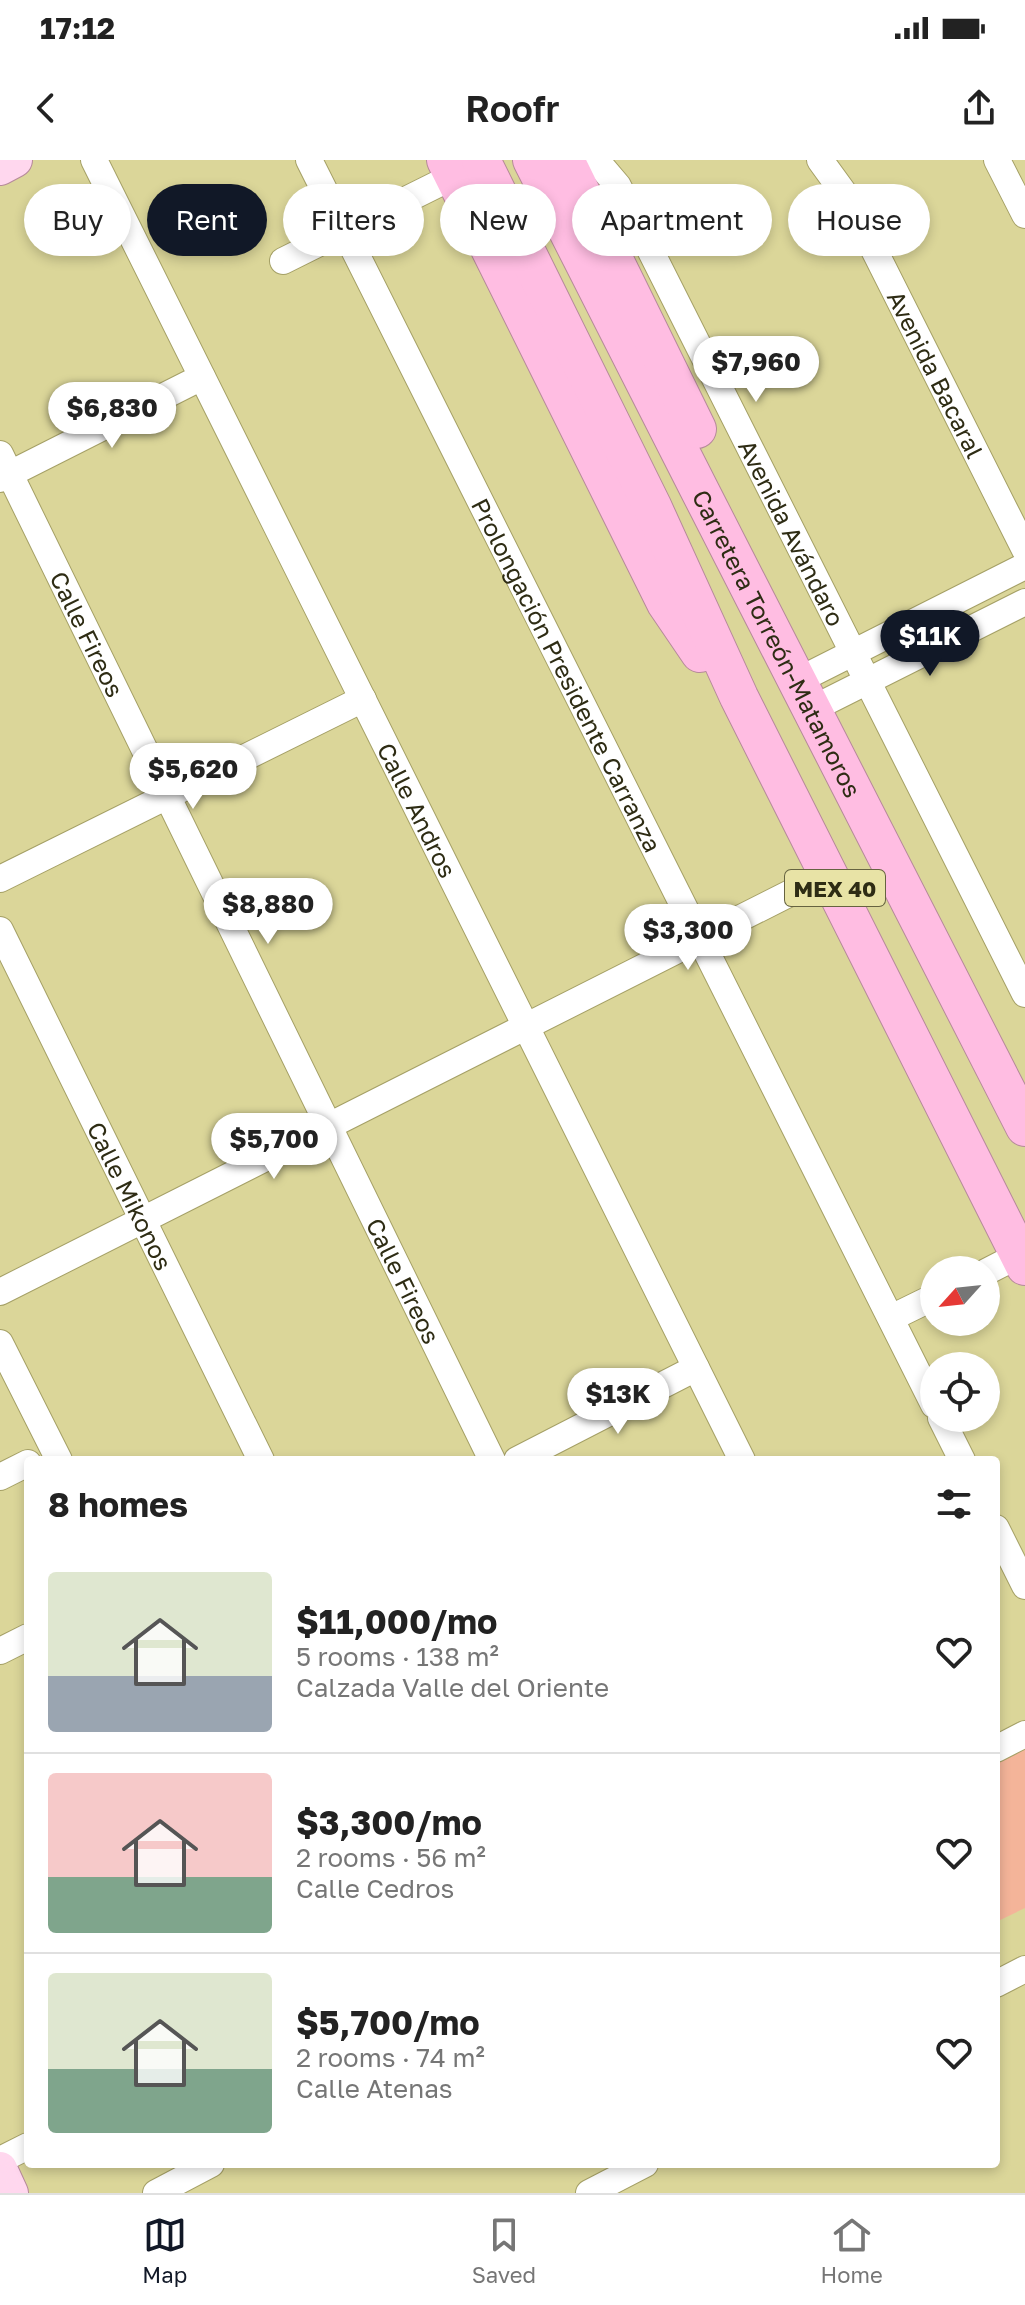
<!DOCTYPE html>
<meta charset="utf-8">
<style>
:root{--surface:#fff;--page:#f6f6f6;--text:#222;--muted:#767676;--line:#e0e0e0;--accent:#111827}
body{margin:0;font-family:"Golos Text",sans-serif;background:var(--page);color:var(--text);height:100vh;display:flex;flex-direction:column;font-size:30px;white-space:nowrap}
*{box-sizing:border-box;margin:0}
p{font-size:26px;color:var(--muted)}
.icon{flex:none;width:44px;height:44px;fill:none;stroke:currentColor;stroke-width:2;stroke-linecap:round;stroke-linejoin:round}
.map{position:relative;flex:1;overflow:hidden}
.details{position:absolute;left:24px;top:1296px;width:976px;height:712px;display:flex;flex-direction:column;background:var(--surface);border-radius:8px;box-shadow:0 4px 12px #0003}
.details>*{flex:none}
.guide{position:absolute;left:24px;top:24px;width:978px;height:72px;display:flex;gap:16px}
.needle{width:52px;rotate:243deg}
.tools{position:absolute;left:920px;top:1096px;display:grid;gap:16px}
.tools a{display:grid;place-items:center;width:80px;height:80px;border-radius:50%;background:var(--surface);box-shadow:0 4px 12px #0003;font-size:40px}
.price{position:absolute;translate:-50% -68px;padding:0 18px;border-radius:28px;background:#fff;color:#222;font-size:26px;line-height:52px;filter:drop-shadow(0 2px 4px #0008)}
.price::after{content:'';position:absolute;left:50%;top:48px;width:24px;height:18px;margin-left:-12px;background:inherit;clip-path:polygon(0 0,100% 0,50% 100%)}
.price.selected{background:var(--accent);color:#fff}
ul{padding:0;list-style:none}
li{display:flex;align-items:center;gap:24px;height:200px;padding:0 24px}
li+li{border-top:2px solid var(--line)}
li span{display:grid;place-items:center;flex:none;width:224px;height:160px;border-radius:8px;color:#555}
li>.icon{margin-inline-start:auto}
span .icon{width:96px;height:96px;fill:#fffc;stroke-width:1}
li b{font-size:34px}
h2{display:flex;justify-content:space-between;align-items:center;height:96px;padding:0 24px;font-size:34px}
.pill{padding:0 28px;border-radius:36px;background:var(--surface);box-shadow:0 4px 12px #0003;font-size:28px;line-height:72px}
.pill.selected{background:var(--accent);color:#fff}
.status{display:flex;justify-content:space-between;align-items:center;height:56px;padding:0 40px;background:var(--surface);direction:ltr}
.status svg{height:22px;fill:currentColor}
header{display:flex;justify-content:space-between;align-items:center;height:104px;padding:0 24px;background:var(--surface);font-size:36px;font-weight:600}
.menu{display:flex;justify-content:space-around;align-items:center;height:112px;border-top:2px solid var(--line);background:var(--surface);font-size:22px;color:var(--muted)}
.menu a{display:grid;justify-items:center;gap:4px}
.menu .selected{color:var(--accent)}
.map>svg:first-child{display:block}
.green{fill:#f4b499}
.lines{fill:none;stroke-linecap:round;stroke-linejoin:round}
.minor-casing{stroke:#a5a066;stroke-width:28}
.major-casing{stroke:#b68a9a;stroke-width:36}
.highway-casing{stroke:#b68a9a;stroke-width:40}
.minor{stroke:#fff;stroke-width:26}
.major{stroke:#ffd7ee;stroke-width:34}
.highway{stroke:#ffbde2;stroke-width:38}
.labels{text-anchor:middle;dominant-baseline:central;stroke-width:6;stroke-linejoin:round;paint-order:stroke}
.shield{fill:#e8e3a6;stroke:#666340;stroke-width:2}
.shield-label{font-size:22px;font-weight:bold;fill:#2e2c14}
.street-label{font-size:24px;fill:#2e2c14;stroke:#e8e3a6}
</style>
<div class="status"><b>17:12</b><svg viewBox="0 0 49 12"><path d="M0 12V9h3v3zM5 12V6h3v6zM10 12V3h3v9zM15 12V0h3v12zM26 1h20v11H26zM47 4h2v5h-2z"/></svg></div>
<header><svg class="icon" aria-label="back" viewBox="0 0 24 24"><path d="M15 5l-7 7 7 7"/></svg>Roofr<svg class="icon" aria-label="share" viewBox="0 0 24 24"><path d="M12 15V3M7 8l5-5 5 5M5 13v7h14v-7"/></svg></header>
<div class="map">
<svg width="1025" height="2033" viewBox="0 0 1025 2033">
<rect width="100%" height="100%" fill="#dbd699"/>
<path class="green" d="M 1025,1588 L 1025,1748 L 996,1762 L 996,1604 Z"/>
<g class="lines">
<defs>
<g id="minor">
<path id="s1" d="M 94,0 L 742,1300"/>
<path id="s2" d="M 309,0 L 934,1245"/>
<path id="s3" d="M 596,0 L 618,26 L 1025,834"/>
<path id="s4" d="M 820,0 L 849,40 L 1025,390"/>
<path d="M 997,0 L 1025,55"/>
<path d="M 283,101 L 454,16"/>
<path id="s5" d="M 0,294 L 492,1300"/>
<path d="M 0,319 L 202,217"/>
<path d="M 797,521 L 1025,406"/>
<path d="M 812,549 L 1025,442"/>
<path d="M 0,719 L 363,539"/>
<path id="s6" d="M 0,770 L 261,1300"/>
<path d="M 986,1112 L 1019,1095"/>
<path d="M 0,1132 L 828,714"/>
<path d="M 891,1158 L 934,1137"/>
<path d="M 0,1183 L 59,1300"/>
<path d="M 941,1258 L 962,1300"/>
<path d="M 517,1300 L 696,1208"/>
<path d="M 0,1317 L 28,1303"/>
<path d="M 996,1368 L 1025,1426"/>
<path d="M 0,1491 L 28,1477"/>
<path d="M 996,1589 L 1025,1574"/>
<path d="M 996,1824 L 1025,1809"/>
<path d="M 0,2000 L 28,1986"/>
<path d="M 156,2033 L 211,2004"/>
<path d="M 589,2033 L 645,2004"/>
</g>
<path id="major" d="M 0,8 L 15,0
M 0,2009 L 11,2033"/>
<g id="highway">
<path d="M 446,0 L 666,443 L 700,493"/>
<path d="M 481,0 L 652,346 L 739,537 L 1025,1106"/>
<path id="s7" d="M 532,0 C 695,323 861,645 1025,967"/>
<path d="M 565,0 L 697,269"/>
</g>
</defs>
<use href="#minor" class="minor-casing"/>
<use href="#major" class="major-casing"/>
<use href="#highway" class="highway-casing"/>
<use href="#minor" class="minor"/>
<use href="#major" class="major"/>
<use href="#highway" class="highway"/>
</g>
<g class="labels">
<rect class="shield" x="785" y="710" width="100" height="36" rx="6"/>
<g class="shield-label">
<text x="835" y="728">MEX 40</text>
</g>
<g class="street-label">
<text stroke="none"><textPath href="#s4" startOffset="244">Avenida Bacaral</textPath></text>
<text stroke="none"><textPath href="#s3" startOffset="422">Avenida Avándaro</textPath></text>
<text stroke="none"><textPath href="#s5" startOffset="200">Calle Fireos</textPath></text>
<text stroke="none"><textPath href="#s7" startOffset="542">Carretera Torreón-Matamoros</textPath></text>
<text stroke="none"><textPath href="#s2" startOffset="576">Prolongación Presidente Carranza</textPath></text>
<text stroke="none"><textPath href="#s1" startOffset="726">Calle Andros</textPath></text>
<text stroke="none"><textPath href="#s6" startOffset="296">Calle Mikonos</textPath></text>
<text stroke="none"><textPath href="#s5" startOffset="920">Calle Fireos</textPath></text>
</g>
</g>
</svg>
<div class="tools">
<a><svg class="needle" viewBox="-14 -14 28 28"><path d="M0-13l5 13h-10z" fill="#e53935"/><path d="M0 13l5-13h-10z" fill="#767676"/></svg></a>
<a><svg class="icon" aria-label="locate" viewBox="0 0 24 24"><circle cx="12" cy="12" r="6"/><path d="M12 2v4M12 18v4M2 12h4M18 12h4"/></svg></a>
</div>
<b class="price" style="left:756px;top:244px">$7,960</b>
<b class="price" style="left:112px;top:290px">$6,830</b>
<b class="price selected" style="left:930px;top:518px">$11K</b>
<b class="price" style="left:193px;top:651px">$5,620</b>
<b class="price" style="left:268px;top:786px">$8,880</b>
<b class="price" style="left:688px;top:812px">$3,300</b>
<b class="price" style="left:274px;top:1021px">$5,700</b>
<b class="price" style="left:618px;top:1276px">$13K</b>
<div class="guide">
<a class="pill">Buy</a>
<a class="pill selected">Rent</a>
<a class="pill">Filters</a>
<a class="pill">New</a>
<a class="pill">Apartment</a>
<a class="pill">House</a>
</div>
<section class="details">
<h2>8 homes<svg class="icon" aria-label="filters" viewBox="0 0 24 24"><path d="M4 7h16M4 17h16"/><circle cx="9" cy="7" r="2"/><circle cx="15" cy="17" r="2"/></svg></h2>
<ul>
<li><span style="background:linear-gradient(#dfe7d0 65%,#9aa5b1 0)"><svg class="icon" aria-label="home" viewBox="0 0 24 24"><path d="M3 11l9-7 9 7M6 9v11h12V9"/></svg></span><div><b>$11,000/mo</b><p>5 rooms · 138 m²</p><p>Calzada Valle del Oriente</p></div><svg class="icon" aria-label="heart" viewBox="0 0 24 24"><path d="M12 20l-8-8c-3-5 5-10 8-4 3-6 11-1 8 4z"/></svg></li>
<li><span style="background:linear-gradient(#f6c9c9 65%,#7fa58c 0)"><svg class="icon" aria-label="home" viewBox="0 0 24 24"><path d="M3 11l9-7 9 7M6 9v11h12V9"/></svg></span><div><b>$3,300/mo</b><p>2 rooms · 56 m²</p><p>Calle Cedros</p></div><svg class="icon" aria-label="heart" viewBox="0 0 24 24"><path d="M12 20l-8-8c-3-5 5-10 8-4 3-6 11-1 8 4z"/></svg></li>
<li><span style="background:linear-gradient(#dfe7d0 60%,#7fa58c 0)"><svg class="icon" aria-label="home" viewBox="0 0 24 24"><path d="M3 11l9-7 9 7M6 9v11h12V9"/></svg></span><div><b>$5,700/mo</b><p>2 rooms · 74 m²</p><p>Calle Atenas</p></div><svg class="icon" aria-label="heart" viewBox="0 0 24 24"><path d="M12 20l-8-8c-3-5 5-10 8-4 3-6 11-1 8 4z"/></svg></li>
</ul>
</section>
</div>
<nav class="menu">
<a class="selected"><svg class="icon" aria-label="map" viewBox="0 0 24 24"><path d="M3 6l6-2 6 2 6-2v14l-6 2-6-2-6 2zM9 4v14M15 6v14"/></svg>Map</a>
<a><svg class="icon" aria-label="saved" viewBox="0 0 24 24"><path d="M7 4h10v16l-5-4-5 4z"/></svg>Saved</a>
<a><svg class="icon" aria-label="home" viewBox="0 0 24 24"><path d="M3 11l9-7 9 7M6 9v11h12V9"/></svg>Home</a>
</nav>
